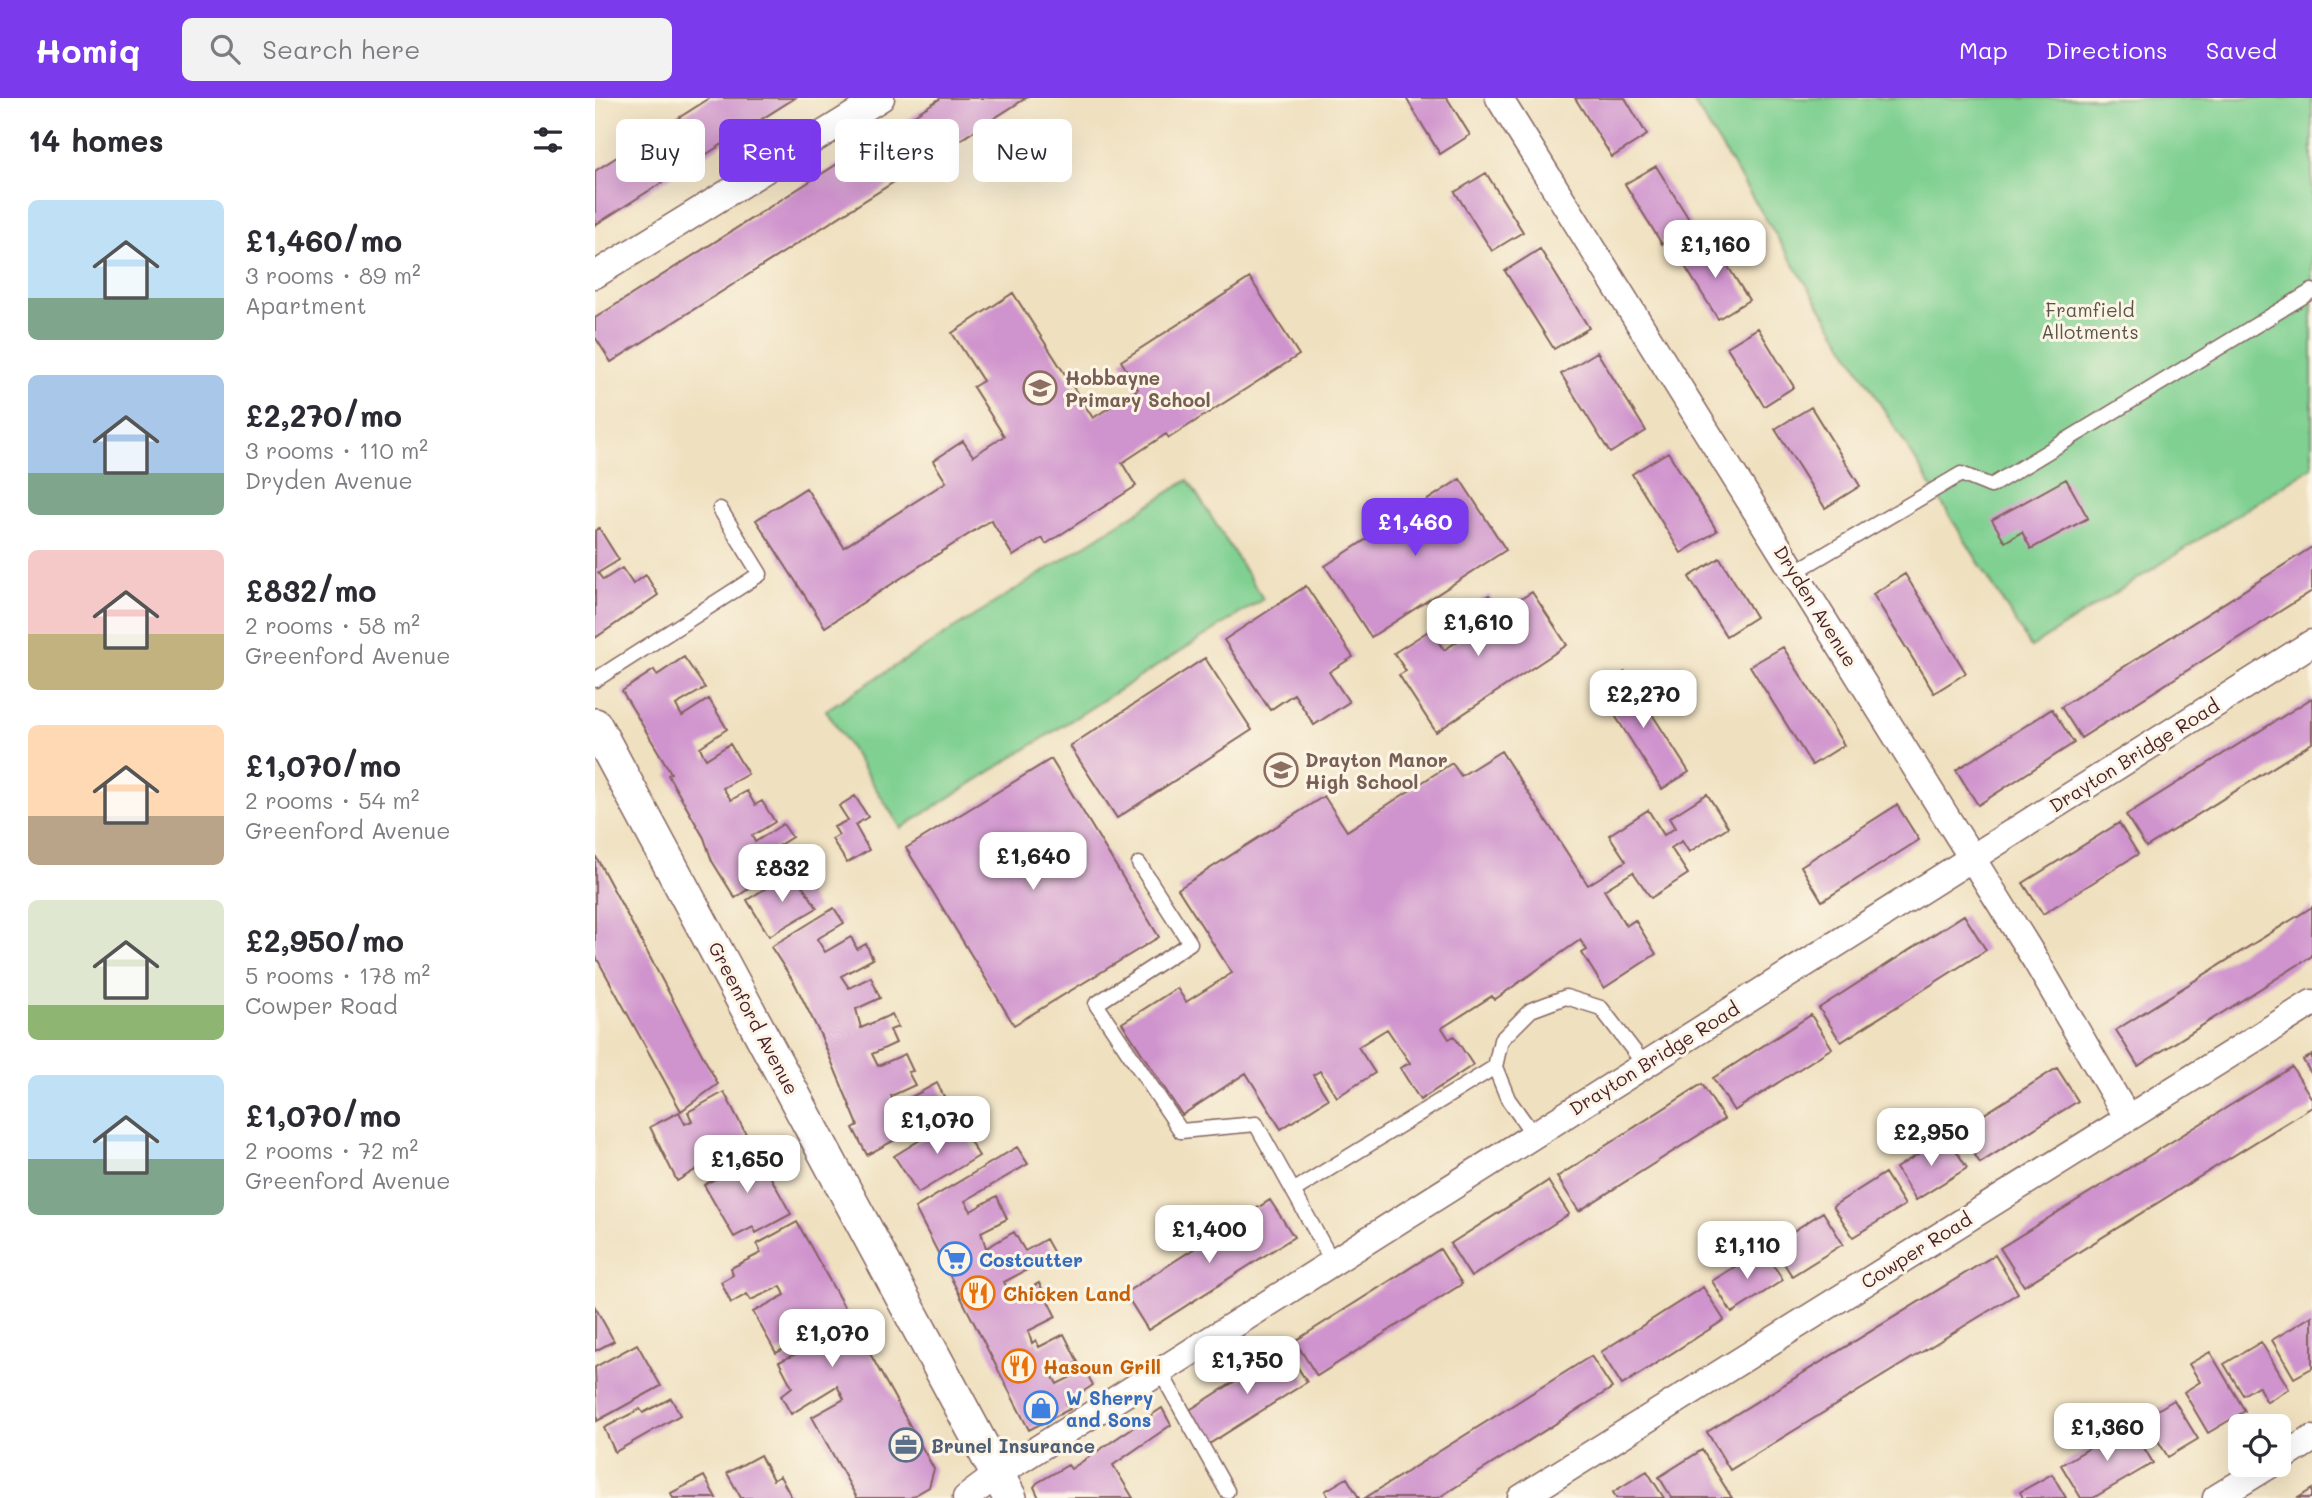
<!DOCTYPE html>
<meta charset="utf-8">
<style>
:root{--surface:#fff;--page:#f2f2f3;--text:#2b2b33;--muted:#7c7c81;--accent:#7c3aed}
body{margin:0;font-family:Mali,sans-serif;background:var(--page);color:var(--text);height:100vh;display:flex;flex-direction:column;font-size:26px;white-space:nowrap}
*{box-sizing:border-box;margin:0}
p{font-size:23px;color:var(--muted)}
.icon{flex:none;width:38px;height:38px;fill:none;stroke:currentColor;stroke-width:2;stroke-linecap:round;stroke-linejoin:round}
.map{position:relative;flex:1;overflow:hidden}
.details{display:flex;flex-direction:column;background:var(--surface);width:595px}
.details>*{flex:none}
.banner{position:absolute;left:21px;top:21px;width:665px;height:63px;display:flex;gap:14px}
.tools{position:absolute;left:1633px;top:1316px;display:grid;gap:14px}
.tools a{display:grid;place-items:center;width:63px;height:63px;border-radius:10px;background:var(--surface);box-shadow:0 7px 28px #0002;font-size:35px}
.price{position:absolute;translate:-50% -60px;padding:0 16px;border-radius:14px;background:#fff;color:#222;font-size:23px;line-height:46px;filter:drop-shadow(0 2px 4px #0008)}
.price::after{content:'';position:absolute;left:50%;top:42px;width:21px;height:16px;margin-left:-10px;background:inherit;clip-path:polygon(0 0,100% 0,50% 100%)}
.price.active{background:var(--accent);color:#fff}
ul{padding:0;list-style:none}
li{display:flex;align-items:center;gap:21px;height:175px;padding:0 28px}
li span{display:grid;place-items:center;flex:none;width:196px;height:140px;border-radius:10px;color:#555}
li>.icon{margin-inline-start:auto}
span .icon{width:84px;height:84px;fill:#fffc;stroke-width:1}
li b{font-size:30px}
h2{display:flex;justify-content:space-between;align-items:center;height:84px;padding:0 28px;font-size:30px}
.chip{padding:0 24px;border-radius:10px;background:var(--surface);box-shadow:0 7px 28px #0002;font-size:24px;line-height:63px}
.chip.active{background:var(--accent);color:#fff}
header{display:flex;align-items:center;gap:42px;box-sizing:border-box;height:98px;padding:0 35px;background:var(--accent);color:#fff}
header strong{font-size:33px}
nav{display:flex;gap:38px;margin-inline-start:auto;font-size:24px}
.search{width:490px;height:63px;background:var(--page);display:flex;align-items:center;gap:18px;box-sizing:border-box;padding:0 24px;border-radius:10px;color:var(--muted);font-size:26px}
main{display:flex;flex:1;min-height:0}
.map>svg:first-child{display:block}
.green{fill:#7fd091;stroke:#64785e;stroke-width:2}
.building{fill:#cf93cd}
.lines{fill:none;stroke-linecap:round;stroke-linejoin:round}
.service-casing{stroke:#84635f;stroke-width:17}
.minor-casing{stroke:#84635f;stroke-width:29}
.tertiary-casing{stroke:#84635f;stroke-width:36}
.service{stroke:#fff;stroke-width:14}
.minor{stroke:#fff;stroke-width:26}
.tertiary{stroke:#fff;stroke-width:33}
.labels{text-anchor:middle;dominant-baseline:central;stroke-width:6;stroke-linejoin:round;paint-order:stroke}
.park-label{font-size:19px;fill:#5a544a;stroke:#fcf5e5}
.education-label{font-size:19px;font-weight:bold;fill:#785e54;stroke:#fcf5e5;text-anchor:start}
.street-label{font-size:19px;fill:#4a1f2b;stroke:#fcf5e5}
.shop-label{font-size:19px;font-weight:bold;fill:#366cbe;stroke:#fcf5e5;text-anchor:start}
.food-label{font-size:19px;font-weight:bold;fill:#c56008;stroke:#fcf5e5;text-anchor:start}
.service-label{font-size:19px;font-weight:bold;fill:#4e5e75;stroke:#fcf5e5;text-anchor:start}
</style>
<header>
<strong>Homiq</strong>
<div class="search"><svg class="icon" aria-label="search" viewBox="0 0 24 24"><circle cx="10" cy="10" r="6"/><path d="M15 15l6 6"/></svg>Search here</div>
<nav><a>Map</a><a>Directions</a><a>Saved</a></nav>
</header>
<main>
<section class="details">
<h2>14 homes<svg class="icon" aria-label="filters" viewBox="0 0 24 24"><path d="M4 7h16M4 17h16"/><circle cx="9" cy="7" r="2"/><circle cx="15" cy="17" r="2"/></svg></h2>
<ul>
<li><span style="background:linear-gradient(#bfe0f5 70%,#7fa58c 0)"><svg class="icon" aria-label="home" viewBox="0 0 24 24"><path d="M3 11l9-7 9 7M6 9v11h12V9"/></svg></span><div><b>£1,460/mo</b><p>3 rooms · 89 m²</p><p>Apartment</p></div></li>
<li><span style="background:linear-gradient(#a9c7e8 70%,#7fa58c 0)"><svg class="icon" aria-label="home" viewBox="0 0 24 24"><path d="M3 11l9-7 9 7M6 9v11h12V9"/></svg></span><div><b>£2,270/mo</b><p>3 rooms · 110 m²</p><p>Dryden Avenue</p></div></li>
<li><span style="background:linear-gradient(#f6c9c9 60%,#c2b280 0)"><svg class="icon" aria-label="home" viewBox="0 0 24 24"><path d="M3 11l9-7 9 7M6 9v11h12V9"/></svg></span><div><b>£832/mo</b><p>2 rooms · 58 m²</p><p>Greenford Avenue</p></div></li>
<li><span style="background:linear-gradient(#ffd9b3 65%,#b9a48a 0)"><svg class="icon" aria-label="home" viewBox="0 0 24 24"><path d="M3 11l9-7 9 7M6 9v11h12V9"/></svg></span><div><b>£1,070/mo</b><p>2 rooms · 54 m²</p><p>Greenford Avenue</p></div></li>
<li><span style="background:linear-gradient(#dfe7d0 75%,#8fb573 0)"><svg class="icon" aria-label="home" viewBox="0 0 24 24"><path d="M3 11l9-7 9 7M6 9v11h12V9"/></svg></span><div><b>£2,950/mo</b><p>5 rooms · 178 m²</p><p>Cowper Road</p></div></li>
<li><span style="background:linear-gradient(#bfe0f5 60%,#7fa58c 0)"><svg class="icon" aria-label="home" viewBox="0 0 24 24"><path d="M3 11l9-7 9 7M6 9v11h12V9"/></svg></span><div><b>£1,070/mo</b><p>2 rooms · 72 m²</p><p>Greenford Avenue</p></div></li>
</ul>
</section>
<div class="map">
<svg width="1717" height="1400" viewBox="0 0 1717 1400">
<rect width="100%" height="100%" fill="#fcf5e5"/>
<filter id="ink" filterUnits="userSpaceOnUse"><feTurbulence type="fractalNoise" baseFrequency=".0143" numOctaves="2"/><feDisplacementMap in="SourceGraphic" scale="14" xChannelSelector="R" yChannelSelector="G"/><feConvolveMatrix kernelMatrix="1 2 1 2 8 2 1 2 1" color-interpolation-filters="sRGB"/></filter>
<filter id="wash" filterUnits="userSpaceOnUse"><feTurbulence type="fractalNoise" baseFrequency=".00686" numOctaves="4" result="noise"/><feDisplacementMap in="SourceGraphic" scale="28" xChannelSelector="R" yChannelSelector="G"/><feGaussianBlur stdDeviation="1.57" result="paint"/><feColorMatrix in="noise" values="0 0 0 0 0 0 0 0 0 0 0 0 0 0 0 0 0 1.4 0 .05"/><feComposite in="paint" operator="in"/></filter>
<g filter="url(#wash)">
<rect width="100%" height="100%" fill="#efe0bf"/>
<path class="green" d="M 1096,0 L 1717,0 L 1717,369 L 1436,549 Z
M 593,382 L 668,501 L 306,730 L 231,612 Z"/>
<g id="blocks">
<path class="building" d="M 115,0 L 200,0 L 0,127 L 0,73 Z
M 346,0 L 431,0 L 16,264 L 0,239 L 0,220 Z
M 811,0 L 852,0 L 875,37 L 845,56 Z
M 980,0 L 1030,0 L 1052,37 L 1017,59 Z
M 1061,68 L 1097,126 L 1067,146 L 1030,86 Z
M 891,75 L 928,134 L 897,153 L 860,94 Z
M 1117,143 L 1154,202 L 1123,221 L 1086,162 Z
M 945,151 L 994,230 L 959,251 L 910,173 Z
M 655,180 L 704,257 L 574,340 L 571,336 L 527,365 L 541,388 L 451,446 L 447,440 L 418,458 L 396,422 L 230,529 L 161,422 L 211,390 L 249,449 L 351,384 L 338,363 L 368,343 L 378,358 L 409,338 L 378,289 L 388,283 L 357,235 L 418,195 L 498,320 L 543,291 L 526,263 Z
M 1163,230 L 1199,289 L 1169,308 L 1132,249 Z
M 1002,254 L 1051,333 L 1015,355 L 966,276 Z
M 1216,309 L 1265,388 L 1230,410 L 1180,331 Z
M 1073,354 L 1122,433 L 1086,455 L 1037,376 Z
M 865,381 L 911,452 L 776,539 L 730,468 Z
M 1471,381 L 1493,420 L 1436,451 L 1427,434 L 1410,444 L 1397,422 Z
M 4,430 L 24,462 L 3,475 L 8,482 L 27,470 L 38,486 L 51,477 L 63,497 L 0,540 L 0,433 Z
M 1717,449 L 1717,493 L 1486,640 L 1466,609 Z
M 1125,460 L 1161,519 L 1131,538 L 1094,479 Z
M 1310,476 L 1371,575 L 1339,595 L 1278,496 Z
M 711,488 L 758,559 L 734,574 L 754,604 L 719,627 L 699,596 L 675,612 L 629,542 Z
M 937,494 L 972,547 L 841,634 L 804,577 L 811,573 L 799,555 L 835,532 L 849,552 L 874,536 L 861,517 L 894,497 L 905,514 Z
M 1188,549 L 1249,647 L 1217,667 L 1155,568 Z
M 89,559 L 110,590 L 81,607 L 84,613 L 87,618 L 114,601 L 132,631 L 105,649 L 108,656 L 111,661 L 135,646 L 153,676 L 128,690 L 136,702 L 152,693 L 160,707 L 167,703 L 180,724 L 157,738 L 160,744 L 188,726 L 197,739 L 175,753 L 182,763 L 167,773 L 171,779 L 140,800 L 117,763 L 109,740 L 73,677 L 76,675 L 27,593 L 59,572 L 62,577 Z
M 610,560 L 657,632 L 522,720 L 475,648 Z
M 1030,574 L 1094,674 L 1067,691 L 1003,591 Z
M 1717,600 L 1717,645 L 1551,749 L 1531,717 Z
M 1457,611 L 1479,645 L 1383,707 L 1361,672 Z
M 906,653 L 993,787 L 1031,763 L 1014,737 L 1053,712 L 1069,737 L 1080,730 L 1074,720 L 1112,696 L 1133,729 L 1094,754 L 1087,743 L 1076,750 L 1093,776 L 1056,800 L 1038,774 L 1009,792 L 1031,828 L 1040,822 L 1061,856 L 1009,890 L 987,855 L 992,852 L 985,842 L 899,902 L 897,898 L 847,930 L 854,941 L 859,938 L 878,967 L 825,1002 L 805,970 L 815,965 L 792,931 L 763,949 L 780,975 L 742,999 L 725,973 L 718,977 L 733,1001 L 686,1031 L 651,975 L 587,1017 L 527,925 L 582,890 L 591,904 L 637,875 L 583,791 L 729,698 L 752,733 L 857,665 L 866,678 Z
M 456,661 L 564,839 L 419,927 L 311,750 Z
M 260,698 L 273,719 L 260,727 L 274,752 L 252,765 L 237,741 L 244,737 L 239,729 L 253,722 L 244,708 Z
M 1302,707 L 1324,742 L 1227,803 L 1206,768 Z
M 1524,725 L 1543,756 L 1448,816 L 1428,785 Z
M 0,757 L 123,986 L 86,1013 L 0,857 Z
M 198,773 L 222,810 L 174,838 L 152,802 Z
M 1717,809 L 1717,858 L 1543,968 L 1521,932 Z
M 239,810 L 249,825 L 222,841 L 230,854 L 256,839 L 262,851 L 271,846 L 278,861 L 246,878 L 254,890 L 276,879 L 285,900 L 261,911 L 266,930 L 297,916 L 303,929 L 295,932 L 301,945 L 277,956 L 283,968 L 310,956 L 318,973 L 313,974 L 320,987 L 296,998 L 300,1008 L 342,985 L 356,1012 L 272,1057 L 258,1030 L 263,1027 L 226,938 L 200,886 L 176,849 Z
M 1369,817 L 1391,852 L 1246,944 L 1224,910 Z
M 1216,917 L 1237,950 L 1139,1013 L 1118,980 Z
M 1717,957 L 1717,977 L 1708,962 Z
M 1697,969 L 1717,1001 L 1717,1009 L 1429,1188 L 1405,1150 Z
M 1462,970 L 1483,1003 L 1385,1065 L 1364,1032 Z
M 1107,986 L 1129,1021 L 984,1113 L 962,1079 Z
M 129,994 L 153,1040 L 82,1083 L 55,1029 L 84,1014 L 90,1026 L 97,1023 L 93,1014 Z
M 361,1020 L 384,1058 L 323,1095 L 299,1058 Z
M 1352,1038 L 1372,1070 L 1321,1102 L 1301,1070 Z
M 159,1049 L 196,1116 L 161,1135 L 158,1129 L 139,1139 L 109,1087 L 129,1076 L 127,1070 L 140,1063 L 138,1059 Z
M 422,1049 L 433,1066 L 370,1103 L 376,1113 L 402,1098 L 412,1121 L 386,1134 L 391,1150 L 419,1134 L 430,1153 L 451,1141 L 460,1157 L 409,1184 L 417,1200 L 444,1185 L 461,1219 L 433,1233 L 437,1245 L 441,1242 L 444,1249 L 469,1236 L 483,1264 L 457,1277 L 462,1286 L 490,1272 L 498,1287 L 471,1305 L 475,1311 L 434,1332 L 320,1110 Z
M 1290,1075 L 1310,1107 L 1258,1139 L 1238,1108 Z
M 953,1083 L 974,1116 L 876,1179 L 855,1146 Z
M 675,1102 L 699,1139 L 553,1232 L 530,1195 Z
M 1228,1114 L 1248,1146 L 1197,1178 L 1177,1147 Z
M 202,1124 L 339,1371 L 334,1389 L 315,1400 L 262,1400 L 217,1319 L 249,1301 L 242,1288 L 196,1316 L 186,1298 L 197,1289 L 184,1264 L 219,1247 L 215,1239 L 181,1255 L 158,1214 L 190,1197 L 186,1188 L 156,1202 L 152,1196 L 136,1205 L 126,1184 L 138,1177 L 136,1170 L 166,1155 L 162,1146 Z
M 845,1151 L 867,1186 L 722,1278 L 700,1243 Z
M 1168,1151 L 1188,1182 L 1137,1215 L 1117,1183 Z
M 1400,1157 L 1423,1195 L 1135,1372 L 1112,1334 Z
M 1108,1189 L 1129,1222 L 1027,1287 L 1006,1254 Z
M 0,1209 L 19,1243 L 0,1253 Z
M 1717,1218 L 1717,1270 L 1699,1280 L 1677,1242 Z
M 1666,1244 L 1694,1291 L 1672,1304 L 1663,1288 L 1648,1297 L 1629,1266 Z
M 42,1246 L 66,1288 L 2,1323 L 0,1269 Z
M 691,1251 L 712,1284 L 614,1346 L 593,1313 Z
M 1615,1254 L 1650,1313 L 1613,1335 L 1589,1294 L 1605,1284 L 1594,1266 Z
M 996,1258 L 1017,1290 L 867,1385 L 843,1400 L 770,1400 Z
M 76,1300 L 85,1317 L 20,1354 L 9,1330 L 45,1311 L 48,1315 Z
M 1579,1302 L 1603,1341 L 1573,1359 L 1549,1320 Z
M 567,1310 L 576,1327 L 518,1367 L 538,1400 L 444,1400 L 439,1389 L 442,1385 L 473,1367 L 476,1371 Z
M 1535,1326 L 1558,1365 L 1498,1400 L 1486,1400 L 1466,1367 Z
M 1107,1352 L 1137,1400 L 1077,1400 L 1064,1379 Z
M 165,1357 L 178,1382 L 185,1378 L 197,1400 L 146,1400 L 132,1375 Z
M 1052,1373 L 1069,1400 L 1021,1400 L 1018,1394 Z
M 1457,1376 L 1471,1400 L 1428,1400 L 1425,1394 Z
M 109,1378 L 121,1400 L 78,1400 L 76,1395 Z
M 752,1380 L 764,1400 L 734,1400 L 730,1393 Z
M 1717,1391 L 1717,1400 L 1703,1400 Z"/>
</g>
</g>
<g filter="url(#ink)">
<use href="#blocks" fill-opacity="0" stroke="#84635f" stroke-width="2"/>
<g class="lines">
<defs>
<path id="service" d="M 1200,474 L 1366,376 L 1396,388 L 1717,193
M 0,582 L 165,476 L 125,411
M 544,766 L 595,845 L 501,906 L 586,1033 L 661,1026 L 737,1163
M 938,1036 L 913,1001 L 900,969 L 906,942 L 936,912 L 971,899 L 1006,910 L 1049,966
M 698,1093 L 900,969
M 565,1273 L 632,1393"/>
<path id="minor" d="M 904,0 L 1441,863 L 1532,1019
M 0,177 L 286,0
M 1684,1362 L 1717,1341
M 371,1400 L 403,1376 L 1717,545
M 926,1400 L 1717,905
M 1621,1400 L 1675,1367"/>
<path id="tertiary" d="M 0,627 L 415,1400"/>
</defs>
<use href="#service" class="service-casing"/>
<use href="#minor" class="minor-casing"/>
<use href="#tertiary" class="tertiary-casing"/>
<use href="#service" class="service"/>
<use href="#minor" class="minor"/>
<use href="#tertiary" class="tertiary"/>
</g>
</g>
<defs>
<symbol id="school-ring" viewBox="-11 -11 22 22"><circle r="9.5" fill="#fcf5e5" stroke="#8d6e63" stroke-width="1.5"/><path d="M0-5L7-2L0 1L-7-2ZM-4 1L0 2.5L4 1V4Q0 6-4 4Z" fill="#8d6e63"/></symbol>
<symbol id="supermarket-ring" viewBox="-11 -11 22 22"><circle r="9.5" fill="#fcf5e5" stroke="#3f7fe0" stroke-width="1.5"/><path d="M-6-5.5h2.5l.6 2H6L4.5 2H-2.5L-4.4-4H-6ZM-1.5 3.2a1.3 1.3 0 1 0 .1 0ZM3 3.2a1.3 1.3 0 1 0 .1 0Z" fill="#3f7fe0"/></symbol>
<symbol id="restaurant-ring" viewBox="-11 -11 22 22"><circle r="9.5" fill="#fcf5e5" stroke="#e8710a" stroke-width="1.5"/><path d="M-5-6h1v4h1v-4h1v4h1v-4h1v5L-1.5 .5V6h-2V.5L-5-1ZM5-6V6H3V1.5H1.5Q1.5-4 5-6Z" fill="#e8710a"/></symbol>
<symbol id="shop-ring" viewBox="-11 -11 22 22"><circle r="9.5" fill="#fcf5e5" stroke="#3f7fe0" stroke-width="1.5"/><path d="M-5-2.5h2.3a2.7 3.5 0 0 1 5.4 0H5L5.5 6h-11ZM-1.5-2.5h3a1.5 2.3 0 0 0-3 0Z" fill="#3f7fe0"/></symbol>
<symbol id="office-ring" viewBox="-11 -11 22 22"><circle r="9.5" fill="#fcf5e5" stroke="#5c6f8a" stroke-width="1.5"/><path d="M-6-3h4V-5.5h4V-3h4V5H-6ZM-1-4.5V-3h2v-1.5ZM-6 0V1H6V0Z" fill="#5c6f8a"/></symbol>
</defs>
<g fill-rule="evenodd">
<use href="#school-ring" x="426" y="271" width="38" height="38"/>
<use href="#school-ring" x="667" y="653" width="38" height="38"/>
<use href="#supermarket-ring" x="341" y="1142" width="38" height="38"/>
<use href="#restaurant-ring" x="364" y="1176" width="38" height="38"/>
<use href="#restaurant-ring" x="405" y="1249" width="38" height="38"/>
<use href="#shop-ring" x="427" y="1291" width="38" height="38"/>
<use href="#office-ring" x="292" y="1328" width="38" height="38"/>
</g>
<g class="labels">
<g class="park-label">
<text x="1495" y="211">Framfield<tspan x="1495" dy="22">Allotments</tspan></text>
</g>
<g class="education-label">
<text x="470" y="279">Hobbayne<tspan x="470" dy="22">Primary School</tspan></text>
<text x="710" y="661">Drayton Manor<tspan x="710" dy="22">High School</tspan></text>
</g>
<g class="street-label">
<text transform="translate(1221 508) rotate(58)">Dryden Avenue</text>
<text transform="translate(1539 657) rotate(-32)">Drayton Bridge Road</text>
<text transform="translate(159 920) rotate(62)">Greenford Avenue</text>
<text transform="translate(1059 960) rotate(-32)">Drayton Bridge Road</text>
<text transform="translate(1321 1152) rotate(-32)">Cowper Road</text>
</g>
<g class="shop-label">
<text x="384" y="1161">Costcutter</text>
<text x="471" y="1299">W Sherry<tspan x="471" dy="22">and Sons</tspan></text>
</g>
<g class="food-label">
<text x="408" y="1195">Chicken Land</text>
<text x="448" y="1268">Hasoun Grill</text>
</g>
<g class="service-label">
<text x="336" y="1347">Brunel Insurance</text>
</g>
</g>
</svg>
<div class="tools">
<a><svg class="icon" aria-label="locate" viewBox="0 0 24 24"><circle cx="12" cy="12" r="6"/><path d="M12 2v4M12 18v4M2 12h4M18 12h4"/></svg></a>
</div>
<b class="price" style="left:1120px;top:182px">£1,160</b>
<b class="price active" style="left:820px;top:460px">£1,460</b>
<b class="price" style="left:883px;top:560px">£1,610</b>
<b class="price" style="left:1048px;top:632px">£2,270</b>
<b class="price" style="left:438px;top:794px">£1,640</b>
<b class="price" style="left:187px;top:806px">£832</b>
<b class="price" style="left:342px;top:1058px">£1,070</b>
<b class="price" style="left:1336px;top:1070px">£2,950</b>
<b class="price" style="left:152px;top:1097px">£1,650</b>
<b class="price" style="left:614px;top:1167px">£1,400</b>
<b class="price" style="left:1152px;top:1183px">£1,110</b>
<b class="price" style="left:237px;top:1271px">£1,070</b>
<b class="price" style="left:652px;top:1298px">£1,750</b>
<b class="price" style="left:1512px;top:1365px">£1,360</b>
<div class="banner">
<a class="chip">Buy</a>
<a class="chip active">Rent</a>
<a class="chip">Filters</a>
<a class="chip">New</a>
</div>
</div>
</main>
